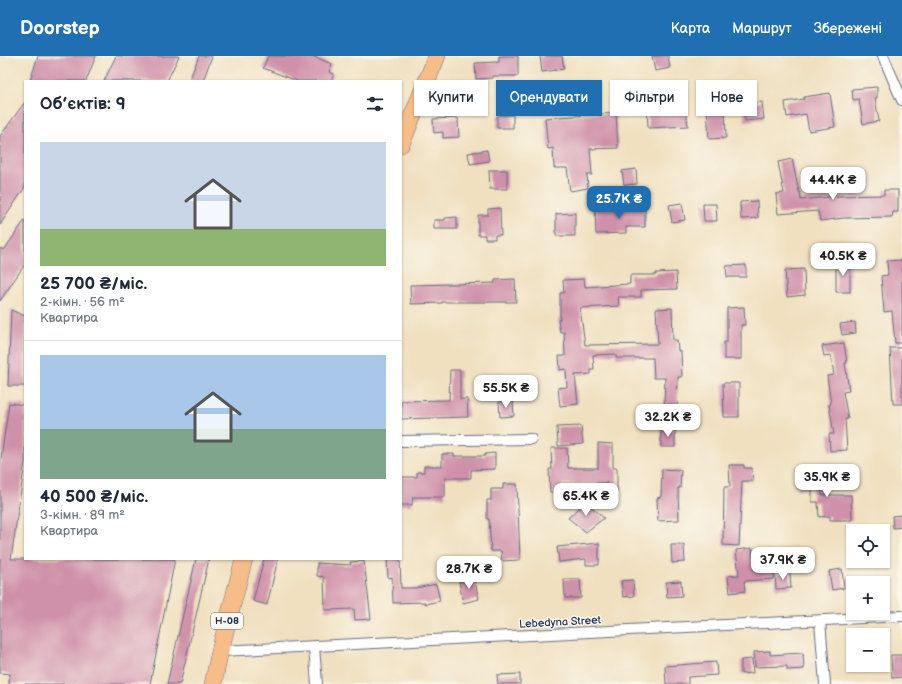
<!DOCTYPE html>
<html lang="uk">
<meta charset="utf-8">
<style>
:root{--surface:#fff;--page:#f2f2f3;--text:#1f2937;--muted:#747a83;--line:#e0e1e3;--accent:#1f6fb2}
body{margin:0;font-family:"Balsamiq Sans",sans-serif;background:var(--page);color:var(--text);height:100vh;display:flex;flex-direction:column;font-size:15px;white-space:nowrap}
*{box-sizing:border-box;margin:0}
p{font-size:13px;color:var(--muted)}
.icon{flex:none;width:22px;height:22px;fill:none;stroke:currentColor;stroke-width:2;stroke-linecap:round;stroke-linejoin:round}
.map{position:relative;flex:1;overflow:hidden}
.details{position:absolute;left:24px;top:24px;width:378px;height:480px;display:flex;flex-direction:column;background:var(--surface);border-radius:0px;box-shadow:0 1px 3px #0004}
.details>*{flex:none}
.hud{position:absolute;left:414px;top:24px;width:380px;height:36px;display:flex;gap:8px}
.tools{position:absolute;left:846px;top:468px;display:grid;gap:8px}
.tools a{display:grid;place-items:center;width:44px;height:44px;border-radius:0px;background:var(--surface);box-shadow:0 1px 3px #0004;font-size:20px}
.price{position:absolute;translate:-50% -34px;padding:0 9px;border-radius:8px;background:#fff;color:#222;font-size:13px;line-height:26px;filter:drop-shadow(0 1px 2px #0008)}
.price::after{content:'';position:absolute;left:50%;top:24px;width:12px;height:9px;margin-left:-6px;background:inherit;clip-path:polygon(0 0,100% 0,50% 100%)}
.price.selected{background:var(--accent);color:#fff}
ul{padding:0;list-style:none}
li{display:grid;align-content:center;gap:8px;height:212px;padding:0 16px}
li+li{border-top:1px solid var(--line)}
li span{display:grid;place-items:center;height:124px;border-radius:0px;color:#555}
li>.icon{margin-inline-start:auto}
span .icon{width:72px;height:72px;fill:#fffc;stroke-width:1}
li b{font-size:17px}
h2{display:flex;justify-content:space-between;align-items:center;height:48px;padding:0 16px;font-size:17px}
.tag{padding:0 14px;border-radius:0px;background:var(--surface);box-shadow:0 1px 3px #0004;font-size:14px;line-height:36px}
.tag.selected{background:var(--accent);color:#fff}
header{display:flex;align-items:center;gap:24px;box-sizing:border-box;height:56px;padding:0 20px;background:var(--accent);color:#fff}
header strong{font-size:19px}
nav{display:flex;gap:22px;margin-inline-start:auto;font-size:14px}
.map>svg:first-child{display:block}
.building{fill:#cf90a9}
.lines{fill:none;stroke-linecap:round;stroke-linejoin:round}
.minor-casing{stroke:#666d80;stroke-width:12}
.primary-casing{stroke:#666d80;stroke-width:18}
.minor{stroke:#fff;stroke-width:10}
.primary{stroke:#f7bd88;stroke-width:17}
.labels{text-anchor:middle;dominant-baseline:central;stroke-width:3;stroke-linejoin:round;paint-order:stroke}
.shield{fill:#fbf7ec;stroke:#5e6b89;stroke-width:1}
.shield-label{font-size:10px;font-weight:bold;fill:#1b2f5e}
.street-label{font-size:11px;fill:#1b2f5e;stroke:#fbf7ec}
</style>
<header>
<strong>Doorstep</strong>
<nav><a>Карта</a><a>Маршрут</a><a>Збережені</a></nav>
</header>
<div class="map">
<svg width="902" height="628" viewBox="0 0 902 628">
<rect width="100%" height="100%" fill="#fbf7ec"/>
<filter id="ink" filterUnits="userSpaceOnUse"><feTurbulence type="fractalNoise" baseFrequency=".025" numOctaves="2"/><feDisplacementMap in="SourceGraphic" scale="8" xChannelSelector="R" yChannelSelector="G"/><feConvolveMatrix kernelMatrix="1 2 1 2 8 2 1 2 1" color-interpolation-filters="sRGB"/></filter>
<filter id="wash" filterUnits="userSpaceOnUse"><feTurbulence type="fractalNoise" baseFrequency=".012" numOctaves="4" result="noise"/><feDisplacementMap in="SourceGraphic" scale="16" xChannelSelector="R" yChannelSelector="G"/><feGaussianBlur stdDeviation="0.9" result="paint"/><feColorMatrix in="noise" values="0 0 0 0 0 0 0 0 0 0 0 0 0 0 0 0 0 1.4 0 .05"/><feComposite in="paint" operator="in"/></filter>
<g filter="url(#wash)">
<rect width="100%" height="100%" fill="#f0e0c0"/>
<g id="blocks">
<path class="building" d="M 38,0 L 96,0 L 86,25 L 30,25 Z
M 116,0 L 179,0 L 167,25 L 104,25 Z
M 199,0 L 212,0 L 203,25 L 189,25 Z
M 268,0 L 312,0 L 332,8 L 329,16 L 334,18 L 331,25 L 297,25 L 263,12 Z
M 499,0 L 518,0 L 518,20 L 493,20 L 493,22 L 476,23 L 475,7 L 499,6 Z
M 540,0 L 562,0 L 564,13 L 542,16 Z
M 652,0 L 668,0 L 670,12 L 655,15 Z
M 877,31 L 877,42 L 875,42 L 879,65 L 863,68 L 859,43 L 853,44 L 852,33 Z
M 830,37 L 835,71 L 809,75 L 806,58 L 787,61 L 785,46 L 804,43 L 804,41 Z
M 25,46 L 25,131 L 0,169 L 0,80 Z
M 685,46 L 688,70 L 648,72 L 647,50 L 665,49 L 665,48 Z
M 762,46 L 764,63 L 745,65 L 743,48 Z
M 725,51 L 726,82 L 709,83 L 707,52 Z
M 616,57 L 618,92 L 590,93 L 592,119 L 587,119 L 588,132 L 570,135 L 567,112 L 554,112 L 553,92 L 548,93 L 545,62 Z
M 513,59 L 513,72 L 497,72 L 497,60 Z
M 458,62 L 459,81 L 443,82 L 443,76 L 434,77 L 433,63 Z
M 487,94 L 489,105 L 470,108 L 468,97 Z
M 792,103 L 799,136 L 800,136 L 801,144 L 838,140 L 884,139 L 884,134 L 898,134 L 898,156 L 893,156 L 892,161 L 844,162 L 820,165 L 818,155 L 778,158 L 776,138 L 784,137 L 778,106 Z
M 636,113 L 637,128 L 624,129 L 622,115 Z
M 489,114 L 507,114 L 507,133 L 490,133 Z
M 757,145 L 758,162 L 741,163 L 740,146 Z
M 682,147 L 685,164 L 672,166 L 669,149 Z
M 703,148 L 716,148 L 717,165 L 704,165 Z
M 630,151 L 645,151 L 645,171 L 626,171 L 626,177 L 596,178 L 595,153 Z
M 500,152 L 501,179 L 495,179 L 495,183 L 485,183 L 485,179 L 478,179 L 478,159 L 488,159 L 488,153 Z
M 575,157 L 575,180 L 556,180 L 556,158 Z
M 457,161 L 457,173 L 434,173 L 434,164 L 445,164 L 445,162 Z
M 25,164 L 25,208 L 0,245 L 0,192 L 4,194 Z
M 902,204 L 902,287 L 895,287 L 892,255 L 884,256 L 881,220 L 888,219 L 887,205 Z
M 836,206 L 850,206 L 850,236 L 836,236 Z
M 746,209 L 746,221 L 727,221 L 726,210 Z
M 804,213 L 805,239 L 787,241 L 785,214 Z
M 676,216 L 677,233 L 641,234 L 641,241 L 618,241 L 619,250 L 580,252 L 585,289 L 658,288 L 656,253 L 672,252 L 673,284 L 677,284 L 678,295 L 681,295 L 682,321 L 678,321 L 677,354 L 664,354 L 665,322 L 654,322 L 653,302 L 616,302 L 616,298 L 593,299 L 594,314 L 591,314 L 591,318 L 575,319 L 578,348 L 560,350 L 558,332 L 567,331 L 566,313 L 560,314 L 559,300 L 565,300 L 564,276 L 560,276 L 558,264 L 560,263 L 560,237 L 564,237 L 563,224 L 584,223 L 585,231 L 630,228 L 630,219 L 656,219 L 656,217 Z
M 515,223 L 516,246 L 442,246 L 442,247 L 411,248 L 410,229 L 495,227 L 495,224 Z
M 744,251 L 745,269 L 741,269 L 741,303 L 724,303 L 724,286 L 727,286 L 727,252 Z
M 11,254 L 25,260 L 25,330 L 8,330 Z
M 855,266 L 856,277 L 842,279 L 840,268 Z
M 844,287 L 847,307 L 845,307 L 849,335 L 843,336 L 848,363 L 845,363 L 847,394 L 830,395 L 829,378 L 834,378 L 829,349 L 831,348 L 827,320 L 834,319 L 831,299 L 824,300 L 822,290 Z
M 890,292 L 902,292 L 902,348 L 893,348 Z
M 450,314 L 460,314 L 460,343 L 467,343 L 468,361 L 401,363 L 401,345 L 449,344 Z
M 723,327 L 739,327 L 739,361 L 724,361 Z
M 513,345 L 514,360 L 500,361 L 499,346 Z
M 9,347 L 25,349 L 25,406 L 11,503 L 175,503 L 150,628 L 9,628 L 10,618 L 0,617 L 0,409 Z
M 581,370 L 583,388 L 558,390 L 557,371 Z
M 661,373 L 675,374 L 675,391 L 661,391 Z
M 598,387 L 613,388 L 613,412 L 617,412 L 617,437 L 595,437 L 607,427 L 562,428 L 563,436 L 550,436 L 549,413 L 552,413 L 551,392 L 567,392 L 568,412 L 598,412 Z
M 495,397 L 495,413 L 471,414 L 471,422 L 445,422 L 445,441 L 413,441 L 412,449 L 401,449 L 401,421 L 417,421 L 417,416 L 424,416 L 424,410 L 442,410 L 442,398 L 454,398 L 454,400 L 485,400 L 485,398 Z
M 729,409 L 744,409 L 744,412 L 752,412 L 753,425 L 742,425 L 739,490 L 723,489 L 724,431 L 730,431 Z
M 812,411 L 820,411 L 822,439 L 851,439 L 852,464 L 830,464 L 830,460 L 819,461 L 818,446 L 812,446 L 812,432 L 798,433 L 798,421 L 812,420 Z
M 662,413 L 681,414 L 680,432 L 678,432 L 679,464 L 658,465 L 657,442 L 661,441 Z
M 503,428 L 517,428 L 520,504 L 502,505 L 501,495 L 491,495 L 489,463 L 487,463 L 487,444 L 491,444 L 491,433 L 503,433 Z
M 586,446 L 604,462 L 586,476 L 568,462 Z
M 902,459 L 902,471 L 893,472 L 892,460 Z
M 599,487 L 599,509 L 586,509 L 586,503 L 559,506 L 557,491 Z
M 671,489 L 684,489 L 685,506 L 672,507 Z
M 752,492 L 754,506 L 773,505 L 774,523 L 744,525 L 745,535 L 730,537 L 728,520 L 739,519 L 736,494 Z
M 196,503 L 209,503 L 180,628 L 167,628 Z
M 264,503 L 278,503 L 267,549 L 253,545 Z
M 387,503 L 400,503 L 401,532 L 416,532 L 436,528 L 440,545 L 425,548 L 425,546 L 393,547 L 392,521 L 388,522 Z
M 364,505 L 371,563 L 355,564 L 354,553 L 325,554 L 324,521 L 317,520 L 317,507 L 351,509 L 350,506 Z
M 842,513 L 844,532 L 832,534 L 829,515 Z
M 790,517 L 791,532 L 776,533 L 775,518 Z
M 474,522 L 479,543 L 463,547 L 459,525 Z
M 564,523 L 580,523 L 581,542 L 565,542 Z
M 633,524 L 634,540 L 623,541 L 621,525 Z
M 681,525 L 682,540 L 667,541 L 666,526 Z
M 770,595 L 770,599 L 803,597 L 804,613 L 787,614 L 787,610 L 755,611 L 754,596 Z
M 891,599 L 902,599 L 902,621 L 892,622 Z
M 752,603 L 753,617 L 741,618 L 741,604 Z
M 716,606 L 717,619 L 688,621 L 688,628 L 666,628 L 665,610 Z
M 520,618 L 520,628 L 498,628 L 497,619 Z"/>
</g>
</g>
<g filter="url(#ink)">
<use href="#blocks" fill-opacity="0" stroke="#666d80" stroke-width="1"/>
<g class="lines">
<defs>
<path id="minor" d="M 883,0 L 902,44
M 401,385 L 531,383
M 820,565 L 825,628
M 314,591 L 317,628
M 220,595 L 902,560"/>
<path id="primary" d="M 401,88 L 437,0
M 213,628 L 220,595 L 244,503"/>
</defs>
<use href="#minor" class="minor-casing"/>
<use href="#primary" class="primary-casing"/>
<use href="#minor" class="minor"/>
<use href="#primary" class="primary"/>
</g>
</g>
<g class="labels">
<rect class="shield" x="211" y="557" width="32" height="16" rx="3"/>
<g class="shield-label">
<text x="227" y="565">Н-08</text>
</g>
<g class="street-label">
<text transform="translate(560 566) rotate(-3)">Lebedyna Street</text>
</g>
</g>
</svg>
<div class="tools">
<a><svg class="icon" aria-label="locate" viewBox="0 0 24 24"><circle cx="12" cy="12" r="6"/><path d="M12 2v4M12 18v4M2 12h4M18 12h4"/></svg></a>
<a>+</a>
<a>−</a>
</div>
<b class="price" style="left:833px;top:145px">44.4K ₴</b>
<b class="price selected" style="left:619px;top:164px">25.7K ₴</b>
<b class="price" style="left:843px;top:221px">40.5K ₴</b>
<b class="price" style="left:506px;top:353px">55.5K ₴</b>
<b class="price" style="left:668px;top:382px">32.2K ₴</b>
<b class="price" style="left:827px;top:442px">35.9K ₴</b>
<b class="price" style="left:586px;top:461px">65.4K ₴</b>
<b class="price" style="left:783px;top:525px">37.9K ₴</b>
<b class="price" style="left:469px;top:534px">28.7K ₴</b>
<div class="hud">
<a class="tag">Купити</a>
<a class="tag selected">Орендувати</a>
<a class="tag">Фільтри</a>
<a class="tag">Нове</a>
</div>
<section class="details">
<h2>Об’єктів: 9<svg class="icon" aria-label="filters" viewBox="0 0 24 24"><path d="M4 7h16M4 17h16"/><circle cx="9" cy="7" r="2"/><circle cx="15" cy="17" r="2"/></svg></h2>
<ul>
<li><span style="background:linear-gradient(#c9d6e8 70%,#8fb573 0)"><svg class="icon" aria-label="home" viewBox="0 0 24 24"><path d="M3 11l9-7 9 7M6 9v11h12V9"/></svg></span><div><b>25 700 ₴/міс.</b><p>2-кімн. · 56 m²</p><p>Квартира</p></div></li>
<li><span style="background:linear-gradient(#a9c7e8 60%,#7fa58c 0)"><svg class="icon" aria-label="home" viewBox="0 0 24 24"><path d="M3 11l9-7 9 7M6 9v11h12V9"/></svg></span><div><b>40 500 ₴/міс.</b><p>3-кімн. · 89 m²</p><p>Квартира</p></div></li>
</ul>
</section>
</div>
